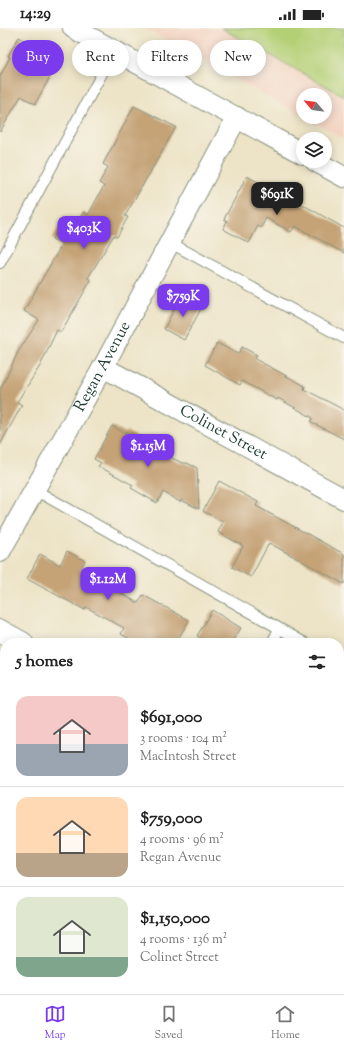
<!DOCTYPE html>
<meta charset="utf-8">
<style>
:root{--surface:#fff;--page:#f6f6f6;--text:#222;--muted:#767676;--line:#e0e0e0;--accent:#7c3aed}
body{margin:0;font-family:"Sorts Mill Goudy",serif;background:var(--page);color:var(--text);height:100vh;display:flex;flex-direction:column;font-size:15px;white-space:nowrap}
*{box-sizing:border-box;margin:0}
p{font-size:13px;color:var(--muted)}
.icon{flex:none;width:22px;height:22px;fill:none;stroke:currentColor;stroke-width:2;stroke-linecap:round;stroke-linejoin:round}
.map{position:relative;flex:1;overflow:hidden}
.sheet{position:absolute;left:0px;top:610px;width:344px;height:356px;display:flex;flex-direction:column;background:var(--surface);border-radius:16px 16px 0 0;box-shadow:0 2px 10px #0003}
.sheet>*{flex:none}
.guide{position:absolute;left:12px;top:12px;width:320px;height:36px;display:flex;gap:8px}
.needle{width:26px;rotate:298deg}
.tools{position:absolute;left:296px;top:60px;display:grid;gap:8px}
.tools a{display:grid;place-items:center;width:36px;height:36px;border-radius:50%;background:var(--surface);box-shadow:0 2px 10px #0003;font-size:20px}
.price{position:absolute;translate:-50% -34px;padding:0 9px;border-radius:8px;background:var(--accent);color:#fff;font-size:13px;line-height:26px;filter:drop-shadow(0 1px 2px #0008)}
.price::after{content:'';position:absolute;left:50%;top:24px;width:12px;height:9px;margin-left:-6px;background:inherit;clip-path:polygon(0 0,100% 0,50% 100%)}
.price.active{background:#222;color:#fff}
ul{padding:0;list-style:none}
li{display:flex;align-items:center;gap:12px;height:100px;padding:0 16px}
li+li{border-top:1px solid var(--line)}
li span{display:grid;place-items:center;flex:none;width:112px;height:80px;border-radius:12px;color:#555}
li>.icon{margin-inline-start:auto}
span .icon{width:48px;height:48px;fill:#fffc;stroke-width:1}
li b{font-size:17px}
h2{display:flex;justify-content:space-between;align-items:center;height:48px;padding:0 16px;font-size:17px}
.chip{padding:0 14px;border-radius:18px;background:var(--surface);box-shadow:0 2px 10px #0003;font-size:14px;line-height:36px}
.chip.active{background:var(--accent);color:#fff}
.status{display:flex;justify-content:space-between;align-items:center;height:28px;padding:0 20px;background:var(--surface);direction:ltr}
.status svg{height:11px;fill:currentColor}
.tabs{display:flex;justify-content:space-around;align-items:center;height:56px;border-top:1px solid var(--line);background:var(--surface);font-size:11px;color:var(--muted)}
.tabs a{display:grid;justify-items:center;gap:2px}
.tabs .active{color:var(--accent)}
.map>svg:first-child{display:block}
.built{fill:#f4d3c1}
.green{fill:#b4d076;stroke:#6a8655}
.building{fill:#c5a377}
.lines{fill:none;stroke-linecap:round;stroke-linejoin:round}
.lane-casing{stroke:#86907e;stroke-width:12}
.street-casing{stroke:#86907e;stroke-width:22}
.secondary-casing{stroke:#86907e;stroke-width:24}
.lane{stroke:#fff;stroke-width:10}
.street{stroke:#fff;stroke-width:20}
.secondary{stroke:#fff;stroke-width:22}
.labels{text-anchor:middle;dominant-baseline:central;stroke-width:3.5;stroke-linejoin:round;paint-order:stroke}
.street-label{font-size:16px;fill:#1f3d34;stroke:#f7f3e8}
</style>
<div class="status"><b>14:29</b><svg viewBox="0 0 49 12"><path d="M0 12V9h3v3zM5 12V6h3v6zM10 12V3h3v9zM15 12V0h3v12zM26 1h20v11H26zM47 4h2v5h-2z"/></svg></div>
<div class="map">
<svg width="344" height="966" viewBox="0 0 344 966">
<rect width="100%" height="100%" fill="#f7f3e8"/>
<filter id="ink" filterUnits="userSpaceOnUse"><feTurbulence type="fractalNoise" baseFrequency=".025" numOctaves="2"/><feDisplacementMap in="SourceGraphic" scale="8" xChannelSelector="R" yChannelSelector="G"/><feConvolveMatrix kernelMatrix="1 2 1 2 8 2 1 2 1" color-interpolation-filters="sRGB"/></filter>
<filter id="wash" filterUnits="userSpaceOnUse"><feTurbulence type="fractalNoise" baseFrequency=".012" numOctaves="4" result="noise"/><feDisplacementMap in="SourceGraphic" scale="16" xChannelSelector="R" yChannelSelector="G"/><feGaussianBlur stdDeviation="0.9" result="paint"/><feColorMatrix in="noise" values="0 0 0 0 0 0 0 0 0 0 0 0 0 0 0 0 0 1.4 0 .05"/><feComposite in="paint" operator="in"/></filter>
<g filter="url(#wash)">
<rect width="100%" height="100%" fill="#ede4c7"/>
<path class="built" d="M 144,0 L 344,0 L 344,111 L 305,89 L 325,89 L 325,67 L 303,67 L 303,88 Z"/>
<path class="green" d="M 221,0 L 344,0 L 344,68 Z"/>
<g id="blocks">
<path class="building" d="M 19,9 L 51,27 L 42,43 L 51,47 L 35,76 L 21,68 L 0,104 L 0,48 L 10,29 L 8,28 Z
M 134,78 L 176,99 L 125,188 L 128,189 L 117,209 L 114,207 L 88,250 L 91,252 L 61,304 L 57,302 L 40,338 L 17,374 L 22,377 L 0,417 L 0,362 L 18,324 L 39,292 L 24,283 L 62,216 L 52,211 L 60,197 L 68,202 L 69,198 L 74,200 L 83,184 L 88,187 L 104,158 L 99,155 L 108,139 L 103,136 Z
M 247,148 L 267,159 L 266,161 L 291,174 L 293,171 L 344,200 L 344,225 L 295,198 L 291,204 L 266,190 L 261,200 L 258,198 L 249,215 L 223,201 L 227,193 L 224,191 Z
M 181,268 L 202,279 L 184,312 L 164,301 Z
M 217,315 L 238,326 L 242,319 L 257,327 L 255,331 L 305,358 L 304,361 L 344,382 L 344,411 L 311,394 L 313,390 L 278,370 L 277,372 L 242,353 L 240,357 L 205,337 Z
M 112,398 L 125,405 L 126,403 L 157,419 L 167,425 L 168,428 L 182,435 L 187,435 L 197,440 L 199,481 L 181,472 L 180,474 L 163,464 L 157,475 L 131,460 L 133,457 L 98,438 L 101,435 L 94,431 Z
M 219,453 L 258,474 L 256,478 L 344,526 L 344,556 L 269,515 L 251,549 L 232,539 L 243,518 L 218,504 L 223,494 L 203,483 Z
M 67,523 L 85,533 L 80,542 L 138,575 L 143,567 L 189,592 L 176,615 L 137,615 L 121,606 L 124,600 L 86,579 L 85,582 L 27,551 L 40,526 L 60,537 Z
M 212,582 L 241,600 L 232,615 L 209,615 L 197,608 Z"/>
</g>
</g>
<g filter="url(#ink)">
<use href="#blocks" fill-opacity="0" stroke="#86907e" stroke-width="1"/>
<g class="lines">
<defs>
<path id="lane" d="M 169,214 L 344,310
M 0,235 L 114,23
M 35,462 L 305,615
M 272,615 L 279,601
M 0,765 L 5,768
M 339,950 L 344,953"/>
<g id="street">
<path d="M 73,0 L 303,126"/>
<path d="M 315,133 L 344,149"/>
<path id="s1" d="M 103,339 L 344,471"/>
<path id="s2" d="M 0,524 L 103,339 L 237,89"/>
<path d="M 0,927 L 5,930"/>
<path d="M 60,961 L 69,966"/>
</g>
<path id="secondary" d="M 0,603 L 22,615
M 339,790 L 344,793"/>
</defs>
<use href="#lane" class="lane-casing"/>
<use href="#street" class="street-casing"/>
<use href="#secondary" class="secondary-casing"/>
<use href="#lane" class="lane"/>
<use href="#street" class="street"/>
<use href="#secondary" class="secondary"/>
</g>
</g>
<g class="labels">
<g class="street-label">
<text stroke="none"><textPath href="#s2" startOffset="212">Regan Avenue</textPath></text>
<text stroke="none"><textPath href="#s1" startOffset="137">Colinet Street</textPath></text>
</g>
</g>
</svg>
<div class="tools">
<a><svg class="needle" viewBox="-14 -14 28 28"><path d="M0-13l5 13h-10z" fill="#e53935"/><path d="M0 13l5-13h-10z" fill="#767676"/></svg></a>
<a><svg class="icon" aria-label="layers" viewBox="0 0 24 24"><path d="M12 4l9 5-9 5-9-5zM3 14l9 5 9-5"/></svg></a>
</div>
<b class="price active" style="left:277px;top:188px">$691K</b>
<b class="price" style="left:84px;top:222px">$403K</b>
<b class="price" style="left:183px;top:290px">$759K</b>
<b class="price" style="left:148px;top:440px">$1.15M</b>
<b class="price" style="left:108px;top:573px">$1.12M</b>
<div class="guide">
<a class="chip active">Buy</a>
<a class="chip">Rent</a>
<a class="chip">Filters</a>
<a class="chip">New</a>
</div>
<section class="sheet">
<h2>5 homes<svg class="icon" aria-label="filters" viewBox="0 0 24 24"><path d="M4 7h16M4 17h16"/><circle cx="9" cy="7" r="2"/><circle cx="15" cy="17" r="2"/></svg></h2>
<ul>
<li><span style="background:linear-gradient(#f6c9c9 60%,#9aa5b1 0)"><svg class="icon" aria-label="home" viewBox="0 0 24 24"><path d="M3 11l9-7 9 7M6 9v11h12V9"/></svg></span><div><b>$691,000</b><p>3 rooms · 104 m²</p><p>MacIntosh Street</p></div></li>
<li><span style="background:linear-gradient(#ffd9b3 70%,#b9a48a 0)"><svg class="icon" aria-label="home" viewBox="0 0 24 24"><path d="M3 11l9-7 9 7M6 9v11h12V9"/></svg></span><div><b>$759,000</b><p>4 rooms · 96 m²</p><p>Regan Avenue</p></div></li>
<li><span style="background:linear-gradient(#dfe7d0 75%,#7fa58c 0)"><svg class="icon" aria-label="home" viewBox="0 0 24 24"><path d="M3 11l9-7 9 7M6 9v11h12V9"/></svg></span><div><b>$1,150,000</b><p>4 rooms · 136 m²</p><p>Colinet Street</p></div></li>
</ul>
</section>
</div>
<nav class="tabs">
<a class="active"><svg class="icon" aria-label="map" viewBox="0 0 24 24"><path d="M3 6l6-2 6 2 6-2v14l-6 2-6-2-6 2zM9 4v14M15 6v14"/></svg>Map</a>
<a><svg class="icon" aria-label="saved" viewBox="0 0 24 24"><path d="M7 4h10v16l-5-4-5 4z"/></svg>Saved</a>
<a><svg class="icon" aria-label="home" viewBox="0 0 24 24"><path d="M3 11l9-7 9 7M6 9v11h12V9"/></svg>Home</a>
</nav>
